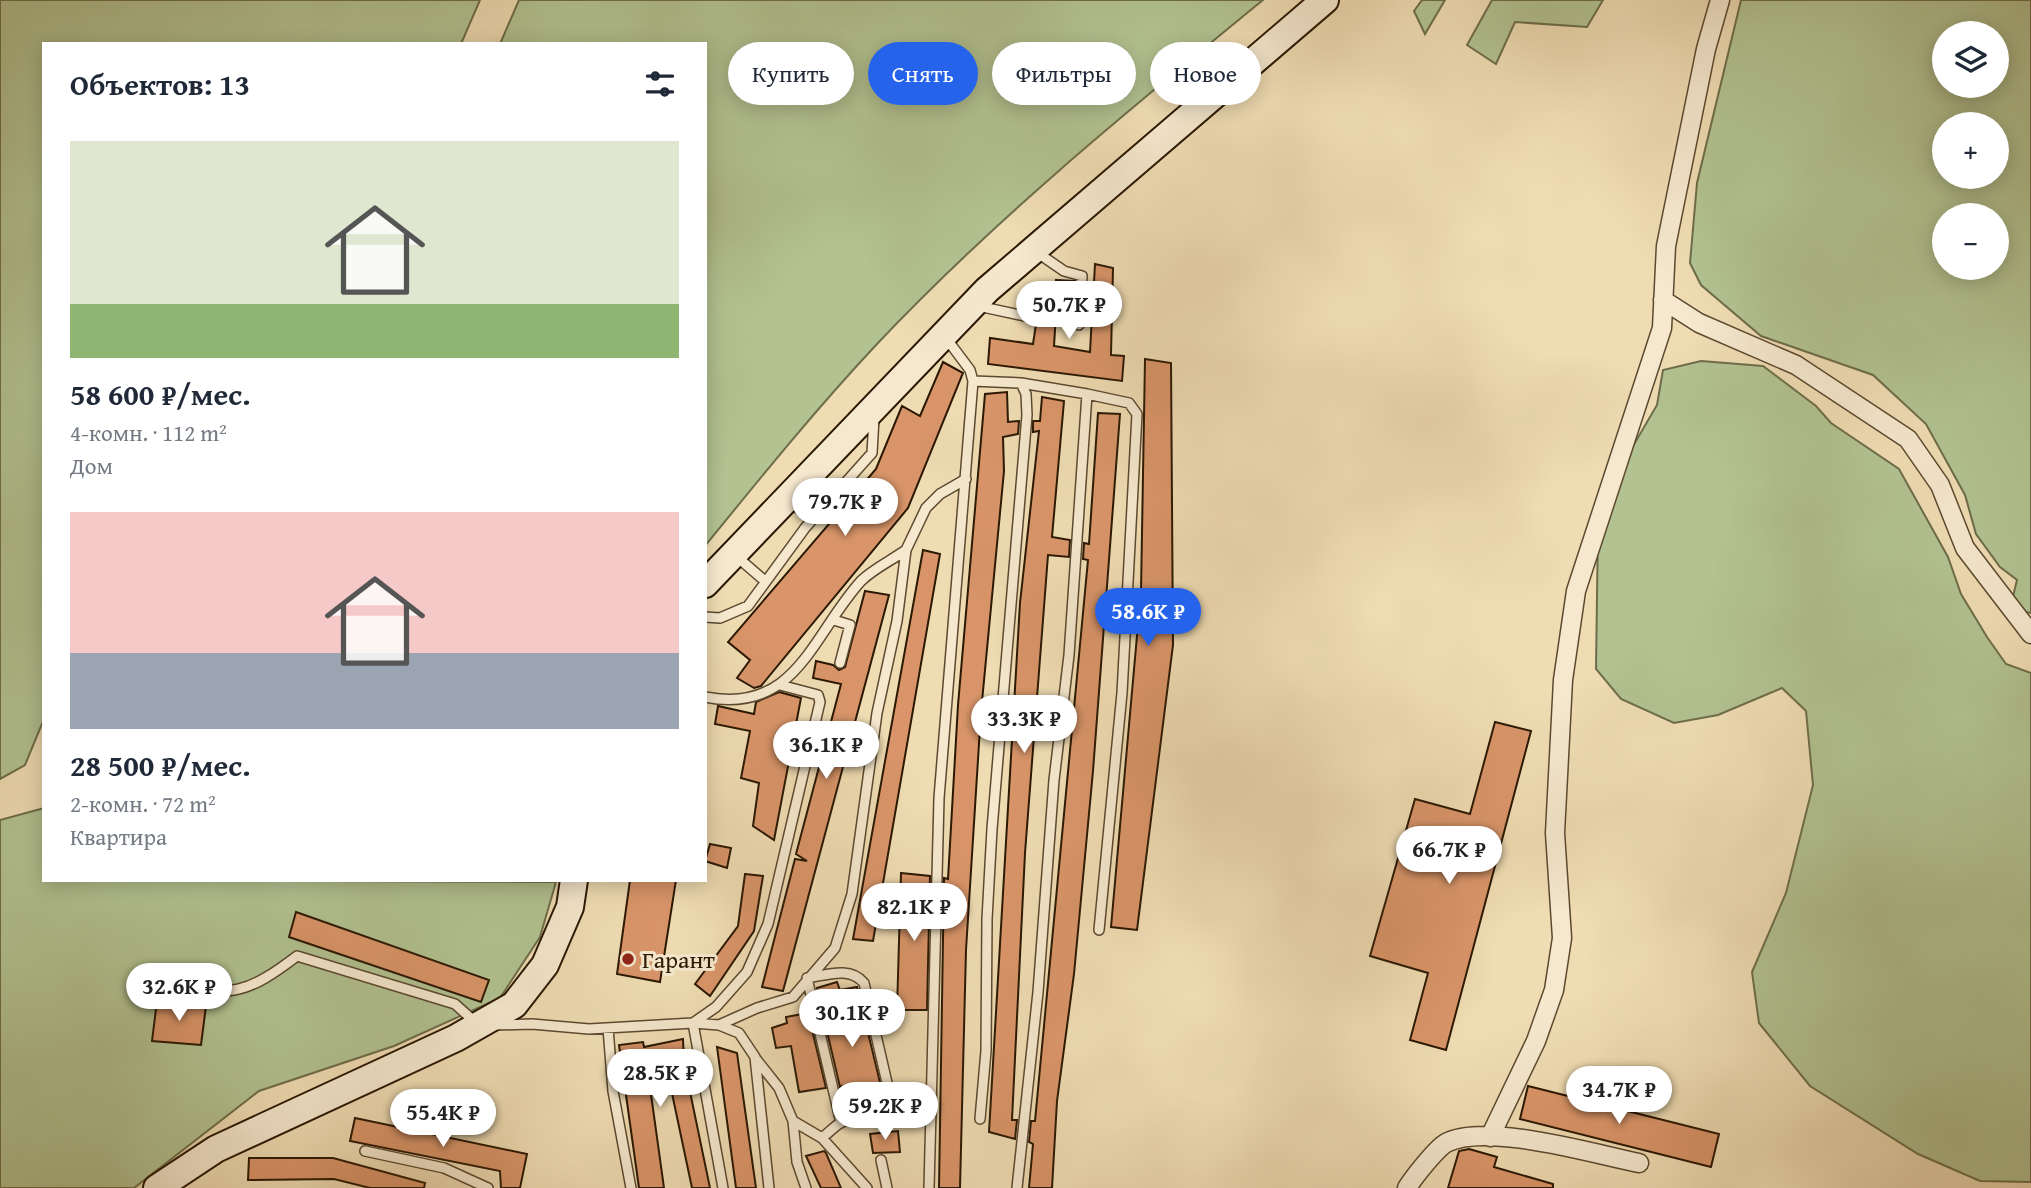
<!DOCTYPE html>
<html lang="ru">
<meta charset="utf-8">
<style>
:root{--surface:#fff;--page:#f6f6f7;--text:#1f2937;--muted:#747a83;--accent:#2563eb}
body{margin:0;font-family:"Gentium Book Plus",serif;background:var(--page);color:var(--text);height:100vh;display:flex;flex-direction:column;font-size:26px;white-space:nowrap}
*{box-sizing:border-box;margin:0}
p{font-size:23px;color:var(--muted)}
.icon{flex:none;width:38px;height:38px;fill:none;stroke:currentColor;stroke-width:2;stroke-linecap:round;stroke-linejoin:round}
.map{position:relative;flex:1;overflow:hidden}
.sheet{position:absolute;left:42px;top:42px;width:665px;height:840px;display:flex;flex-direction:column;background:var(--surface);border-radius:0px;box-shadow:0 4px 18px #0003}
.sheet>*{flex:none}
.guide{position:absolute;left:728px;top:42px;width:665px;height:63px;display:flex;gap:14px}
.fabs{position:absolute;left:1932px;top:21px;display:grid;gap:14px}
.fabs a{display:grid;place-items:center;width:77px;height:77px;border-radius:50%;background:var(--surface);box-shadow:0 4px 18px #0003;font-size:35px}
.price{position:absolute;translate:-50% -60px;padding:0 16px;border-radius:24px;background:#fff;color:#222;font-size:23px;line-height:46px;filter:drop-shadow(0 2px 4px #0008)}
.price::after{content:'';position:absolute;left:50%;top:42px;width:21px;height:16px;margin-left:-10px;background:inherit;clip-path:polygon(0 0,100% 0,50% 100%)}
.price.on{background:var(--accent);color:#fff}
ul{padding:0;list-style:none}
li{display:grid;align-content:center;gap:14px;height:371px;padding:0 28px}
li span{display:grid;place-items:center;height:217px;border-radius:0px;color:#555}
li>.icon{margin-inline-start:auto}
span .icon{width:126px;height:126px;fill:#fffc;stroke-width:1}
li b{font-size:30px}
h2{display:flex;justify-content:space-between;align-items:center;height:84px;padding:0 28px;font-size:30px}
.chip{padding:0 24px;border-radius:32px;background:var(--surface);box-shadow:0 4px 18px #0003;font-size:24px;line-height:63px}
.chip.on{background:var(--accent);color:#fff}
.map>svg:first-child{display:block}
.green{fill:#b2c291;stroke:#6e6d4a;stroke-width:2;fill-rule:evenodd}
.building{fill:#d99569;stroke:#2b1803;stroke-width:2}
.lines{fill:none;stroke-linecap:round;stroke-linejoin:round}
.lane-casing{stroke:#5c492f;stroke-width:12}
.street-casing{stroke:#5c492f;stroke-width:21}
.secondary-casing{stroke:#2b1803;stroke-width:30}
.lane{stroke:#f5e8ce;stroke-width:9}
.street{stroke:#f5e8ce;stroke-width:18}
.secondary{stroke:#f5e8ce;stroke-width:26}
.poi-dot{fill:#8f2418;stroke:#f5e8ce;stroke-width:2.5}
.labels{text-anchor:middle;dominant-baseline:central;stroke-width:6;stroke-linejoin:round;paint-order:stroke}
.poi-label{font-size:24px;fill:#2b1803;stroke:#f5e8ce;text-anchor:start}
</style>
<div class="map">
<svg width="2031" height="1188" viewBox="0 0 2031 1188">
<rect width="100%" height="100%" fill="#efdcb3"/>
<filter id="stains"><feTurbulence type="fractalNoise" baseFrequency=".00286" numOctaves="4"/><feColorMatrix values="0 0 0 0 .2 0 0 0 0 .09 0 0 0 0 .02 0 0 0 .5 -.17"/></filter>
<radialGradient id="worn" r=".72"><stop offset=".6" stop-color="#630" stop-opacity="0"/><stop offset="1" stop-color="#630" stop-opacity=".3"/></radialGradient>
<path class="green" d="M 0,0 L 480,0 L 461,44 L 44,44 L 44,719 L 25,765 L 0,779 Z
M 519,0 L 1263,0 C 1130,109 995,219 877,344 C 816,409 761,477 705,546 L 705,44 L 500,44 Z
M 1422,0 L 1445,0 L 1425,34 L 1414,11 Z
M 1492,0 L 1603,0 L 1587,27 L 1515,22 L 1496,64 L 1467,45 Z
M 1741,0 L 2031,0 L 2031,613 L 2010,609 L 2017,580 L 2000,567 L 1976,534 L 1965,495 L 1926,424 L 1873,375 L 1761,336 L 1701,285 L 1690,263 L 1697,183 ZM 1944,33 L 1997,33 L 1997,86 L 1944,86 ZM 1944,124 L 1997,124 L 1997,177 L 1944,177 ZM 1944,215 L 1997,215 L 1997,268 L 1944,268 Z
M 1701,361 L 1763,366 L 1816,406 L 1831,423 L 1899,469 L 1948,557 L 1961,594 L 1987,637 L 2006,664 L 2031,673 L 2031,1182 L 1980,1181 L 1918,1154 L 1810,1086 L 1759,1023 L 1752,972 L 1786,893 L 1813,785 L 1806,711 L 1782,688 L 1718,715 L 1674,723 L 1621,699 L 1596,669 L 1598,526 L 1615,477 L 1657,405 L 1663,370 Z
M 44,808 L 44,880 L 556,882 L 540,937 L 500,998 L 394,1046 L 259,1091 L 134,1188 L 0,1188 L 0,820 Z"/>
<path class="building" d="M 1095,264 L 1113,268 L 1111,355 L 1124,356 L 1122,381 L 988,364 L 990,338 L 1033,344 L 1038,311 L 1056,314 L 1054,346 L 1090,352 L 1092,315 L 1087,314 L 1089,282 L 1094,282 Z
M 1056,280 L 1075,281 L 1073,311 L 1054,307 Z
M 1145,359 L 1171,363 L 1173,645 L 1137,930 L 1111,927 L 1141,591 Z
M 943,362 L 963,373 L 908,508 L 761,686 L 754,688 L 737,678 L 750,660 L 728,642 L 876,469 L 902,406 L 920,416 Z
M 1007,392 L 1008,422 L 1019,421 L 1018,434 L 1003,437 L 1004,471 L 981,712 L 966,950 L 960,1188 L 939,1188 L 944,878 L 948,879 L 958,705 L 985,394 Z
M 1042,397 L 1064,401 L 1052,537 L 1070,540 L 1069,557 L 1048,555 L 1025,853 L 1012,1120 L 1017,1120 L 1015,1139 L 989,1132 L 1020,603 L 1039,431 L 1033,432 L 1033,421 L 1040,421 Z
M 1098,413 L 1120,414 L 1093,771 L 1074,974 L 1057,1101 L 1052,1188 L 1029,1188 L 1033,1144 L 1029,1142 L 1031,1121 L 1035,1121 L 1088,560 L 1083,559 L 1084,543 L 1089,544 Z
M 923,550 L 940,554 L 873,941 L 853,939 Z
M 865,591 L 889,595 L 783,991 L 762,987 L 795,859 L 807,861 L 796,854 L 841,684 L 813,678 L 816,661 L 833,665 L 839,670 L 845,667 Z
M 779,692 L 801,698 L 774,840 L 753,826 L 759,783 L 741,778 L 750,731 L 715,724 L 718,706 L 754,714 L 756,702 Z
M 1495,722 L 1531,731 L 1446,1050 L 1410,1040 L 1428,973 L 1370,956 L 1415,799 L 1470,814 Z
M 710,844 L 731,848 L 727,868 L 705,861 Z
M 901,873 L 930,876 L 927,1010 L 897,1010 Z
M 745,874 L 763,876 L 754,931 L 710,996 L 695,984 L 738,926 Z
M 630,880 L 676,880 L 660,982 L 617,974 Z
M 296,912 L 489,980 L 481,1002 L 289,937 Z
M 837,982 L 840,990 L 857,987 L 884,1099 L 881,1103 L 849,1112 L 842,1086 L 840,1087 L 822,1010 L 857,1003 L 819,997 L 817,988 Z
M 157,1001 L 206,1006 L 201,1045 L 152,1041 Z
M 808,1013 L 826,1088 L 799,1092 L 791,1046 L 776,1048 L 772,1028 L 787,1023 L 786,1017 Z
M 683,1039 L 684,1063 L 710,1188 L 692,1188 L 670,1084 L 650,1087 L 664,1188 L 639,1188 L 619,1045 L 643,1042 L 644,1047 Z
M 717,1047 L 737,1053 L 756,1188 L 736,1188 Z
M 1528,1086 L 1719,1134 L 1711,1167 L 1520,1119 Z
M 355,1118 L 527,1154 L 520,1188 L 501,1188 L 500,1171 L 350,1141 Z
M 898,1131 L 900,1152 L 873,1153 L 870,1134 Z
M 1469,1149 L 1497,1157 L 1494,1167 L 1553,1184 L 1553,1188 L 1448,1188 L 1459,1151 Z
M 824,1151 L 826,1153 L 841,1188 L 821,1188 L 806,1156 Z
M 249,1158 L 333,1158 L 425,1183 L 424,1188 L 370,1188 L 334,1179 L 248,1180 Z"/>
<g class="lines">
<defs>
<path id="lane" d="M 1035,251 L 1064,271 L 1082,276 L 1079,325
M 978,306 L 1029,317
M 973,381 L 1021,383 L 1026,394 L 1027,415 L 992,829 L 987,919 L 986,1051 L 980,1119
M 1087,394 L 1129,403 L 1137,414 L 1122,693 L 1099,930
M 790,501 L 812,520
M 736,556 L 765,581
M 705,617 L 720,618 L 748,606 L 805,528 L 872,453 L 874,418
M 834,620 L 850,625 L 840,663
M 705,697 C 796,715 812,635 861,581 C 873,569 892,560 906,550
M 173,988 C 234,995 247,994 297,956 L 455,1004 L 475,1022
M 693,1023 L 716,1007 L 747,972 L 768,924 L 820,702 L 818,695 L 780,685
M 693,1023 L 723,1188
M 495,1025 L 532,1024 L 589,1029 L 693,1023 L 719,1025 L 739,1033 L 755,1057 L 769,1188
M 719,1025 L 757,1008 L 793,997 L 835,948 L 852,894 L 877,713 L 897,621 L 906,550 L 926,508 L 940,494 L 966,479
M 608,1028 L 613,1091 L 631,1188
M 756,1059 L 779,1088 L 793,1121 L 797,1162 L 806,1188
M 793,1121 L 822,1138 L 867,1188
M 822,1138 C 827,1134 834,1127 840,1123 C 857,1115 884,1120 891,1100 L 864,983 C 850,966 827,975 807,978 L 841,1123
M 365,1151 L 444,1168 L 488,1188
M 881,1160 L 887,1188
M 929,1188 L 939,798 L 973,381 L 970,370 L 946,338
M 1017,1188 L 1038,992 L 1054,780 L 1069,655 L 1087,394 L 1021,383"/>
<path id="street" d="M 1663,300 L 1699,323 L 1796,365 L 1908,439 L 1940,485 L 1965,548 L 2031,634
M 1490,1137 L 1536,1041 L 1554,990 L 1562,938 L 1555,833 L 1563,680 L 1576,591 L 1662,328 L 1666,246 L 1706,49 L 1720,0
M 1407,1188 C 1413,1178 1436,1149 1446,1143 C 1486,1122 1594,1154 1639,1163"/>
<path id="secondary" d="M 705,584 L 987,290 L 1325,0
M 157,1188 L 216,1149 L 456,1038 L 514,1005 L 545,965 L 570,907 L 574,880"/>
</defs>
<use href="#lane" class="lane-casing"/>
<use href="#street" class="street-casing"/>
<use href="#secondary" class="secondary-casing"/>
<use href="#lane" class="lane"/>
<use href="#street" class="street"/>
<use href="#secondary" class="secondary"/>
</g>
<circle class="poi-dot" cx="628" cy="959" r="7"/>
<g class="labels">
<g class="poi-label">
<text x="642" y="959">Гарант</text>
</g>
</g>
<rect width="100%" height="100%" filter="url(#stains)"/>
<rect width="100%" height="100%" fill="url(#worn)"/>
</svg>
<div class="fabs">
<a><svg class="icon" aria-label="layers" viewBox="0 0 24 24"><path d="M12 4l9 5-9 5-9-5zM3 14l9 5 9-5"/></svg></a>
<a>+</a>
<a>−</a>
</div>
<b class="price" style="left:1069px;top:341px">50.7K ₽</b>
<b class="price" style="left:845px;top:538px">79.7K ₽</b>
<b class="price on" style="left:1148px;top:648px">58.6K ₽</b>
<b class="price" style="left:1024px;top:755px">33.3K ₽</b>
<b class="price" style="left:826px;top:781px">36.1K ₽</b>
<b class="price" style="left:1449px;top:886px">66.7K ₽</b>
<b class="price" style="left:914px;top:943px">82.1K ₽</b>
<b class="price" style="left:179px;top:1023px">32.6K ₽</b>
<b class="price" style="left:852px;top:1049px">30.1K ₽</b>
<b class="price" style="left:660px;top:1109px">28.5K ₽</b>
<b class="price" style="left:1619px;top:1126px">34.7K ₽</b>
<b class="price" style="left:885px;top:1142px">59.2K ₽</b>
<b class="price" style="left:443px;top:1149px">55.4K ₽</b>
<div class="guide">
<a class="chip">Купить</a>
<a class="chip on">Снять</a>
<a class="chip">Фильтры</a>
<a class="chip">Новое</a>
</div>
<section class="sheet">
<h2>Объектов: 13<svg class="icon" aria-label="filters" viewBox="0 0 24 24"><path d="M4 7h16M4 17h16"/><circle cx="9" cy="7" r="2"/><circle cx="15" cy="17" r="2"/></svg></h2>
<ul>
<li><span style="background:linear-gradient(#dfe7d0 75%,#8fb573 0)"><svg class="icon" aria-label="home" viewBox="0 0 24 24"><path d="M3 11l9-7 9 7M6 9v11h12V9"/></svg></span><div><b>58 600 ₽/мес.</b><p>4-комн. · 112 m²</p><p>Дом</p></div></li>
<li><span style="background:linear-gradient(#f6c9c9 65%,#9aa5b1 0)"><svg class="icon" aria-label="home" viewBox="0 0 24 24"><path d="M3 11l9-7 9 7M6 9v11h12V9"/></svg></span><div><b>28 500 ₽/мес.</b><p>2-комн. · 72 m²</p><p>Квартира</p></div></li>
</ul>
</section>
</div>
